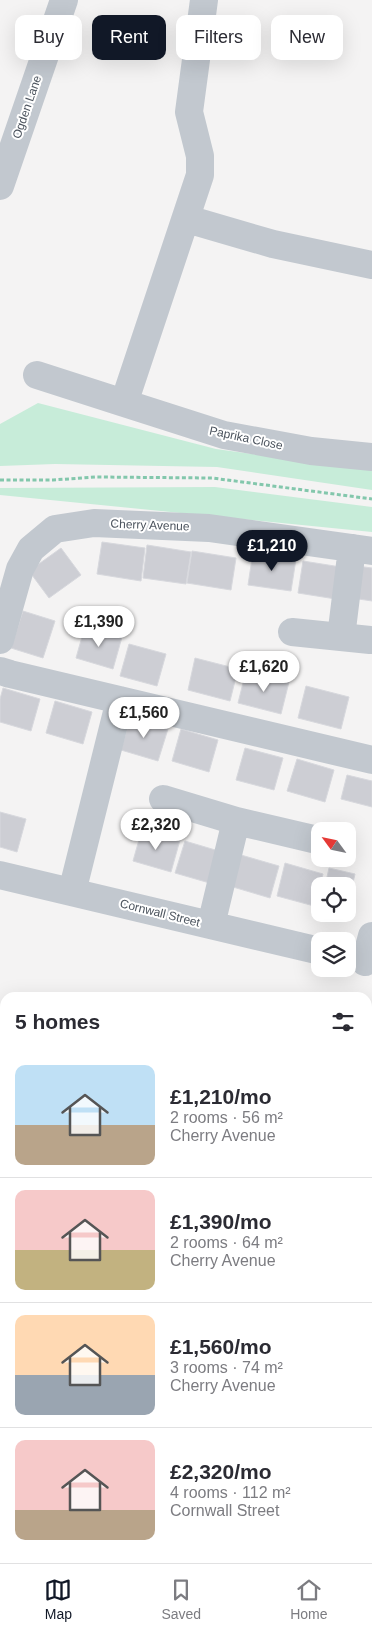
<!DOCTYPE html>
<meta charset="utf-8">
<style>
:root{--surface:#fff;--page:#f2f2f3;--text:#2b2b33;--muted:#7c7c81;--line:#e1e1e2;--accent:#111827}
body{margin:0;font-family:Helvetica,sans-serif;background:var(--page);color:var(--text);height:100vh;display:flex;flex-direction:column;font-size:19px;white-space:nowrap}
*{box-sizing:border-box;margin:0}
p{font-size:16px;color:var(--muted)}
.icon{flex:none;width:28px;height:28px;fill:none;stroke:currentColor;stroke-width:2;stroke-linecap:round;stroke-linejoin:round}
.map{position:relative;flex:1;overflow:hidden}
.side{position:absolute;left:0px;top:992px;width:372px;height:571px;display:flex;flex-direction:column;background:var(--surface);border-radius:15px 15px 0 0;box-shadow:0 5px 20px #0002}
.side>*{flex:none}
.banner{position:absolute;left:15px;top:15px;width:342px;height:45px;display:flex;gap:10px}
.needle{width:32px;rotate:303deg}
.tools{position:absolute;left:311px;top:822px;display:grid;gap:10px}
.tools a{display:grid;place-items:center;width:45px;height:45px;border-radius:10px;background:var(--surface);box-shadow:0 5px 20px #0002;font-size:25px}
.price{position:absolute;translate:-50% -42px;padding:0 11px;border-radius:18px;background:#fff;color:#222;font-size:16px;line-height:32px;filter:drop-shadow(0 1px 2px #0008)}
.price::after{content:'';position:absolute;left:50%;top:30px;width:15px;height:11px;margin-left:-8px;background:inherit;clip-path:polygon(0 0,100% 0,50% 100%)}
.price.selected{background:var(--accent);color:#fff}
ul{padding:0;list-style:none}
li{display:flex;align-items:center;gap:15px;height:125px;padding:0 15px}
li+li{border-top:1px solid var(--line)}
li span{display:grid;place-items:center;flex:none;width:140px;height:100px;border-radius:10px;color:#555}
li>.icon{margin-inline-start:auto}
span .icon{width:60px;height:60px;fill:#fffc;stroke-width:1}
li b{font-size:21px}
h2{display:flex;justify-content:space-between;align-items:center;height:60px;padding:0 15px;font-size:21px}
.chip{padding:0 18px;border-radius:10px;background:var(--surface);box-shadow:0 5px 20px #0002;font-size:18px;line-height:45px}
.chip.selected{background:var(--accent);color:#fff}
.dock{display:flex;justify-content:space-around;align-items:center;height:70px;border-top:1px solid var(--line);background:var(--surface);font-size:14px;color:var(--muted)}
.dock a{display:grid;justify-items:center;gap:2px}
.dock .selected{color:var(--accent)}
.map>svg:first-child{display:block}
.green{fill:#c7ecd9}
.building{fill:#cdced4;stroke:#d7d8dd}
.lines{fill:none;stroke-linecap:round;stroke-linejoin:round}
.path{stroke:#83c7ac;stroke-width:3;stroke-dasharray:4 2.5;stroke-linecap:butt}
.minor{stroke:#c2c8cf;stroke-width:28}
.rail-casing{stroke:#b5b7bc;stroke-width:5.5}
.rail{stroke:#fff;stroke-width:4;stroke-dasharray:11;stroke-linecap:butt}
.labels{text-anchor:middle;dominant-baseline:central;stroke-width:4;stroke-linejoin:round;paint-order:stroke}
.street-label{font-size:12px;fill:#4c545e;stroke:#fff}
</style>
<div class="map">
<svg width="372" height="1563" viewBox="0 0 372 1563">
<rect width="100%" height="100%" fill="#f4f3f3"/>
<path class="green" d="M 38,403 L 216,449 L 372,470 L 372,490 L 217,467 L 55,464 L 0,466 L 0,424 Z
M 215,487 L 372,507 L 372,532 L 0,495 L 0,488 Z"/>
<path class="building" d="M 102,542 L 145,548 L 141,581 L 97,574 Z
M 147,545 L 191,552 L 186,584 L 143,578 Z
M 61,548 L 81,575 L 49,598 L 29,571 Z
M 192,551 L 236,558 L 231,590 L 187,583 Z
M 253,552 L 296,559 L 291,591 L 248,585 Z
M 303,561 L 347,568 L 342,600 L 298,593 Z
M 357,566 L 372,568 L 372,601 L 352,598 Z
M 23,611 L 55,621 L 43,658 L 11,648 Z
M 85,626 L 122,637 L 113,669 L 76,658 Z
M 129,644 L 166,654 L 157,686 L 120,676 Z
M 195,658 L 238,669 L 230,701 L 188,690 Z
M 246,671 L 289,682 L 281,714 L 238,703 Z
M 306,686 L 349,697 L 341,729 L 298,718 Z
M 3,688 L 40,699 L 31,731 L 0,722 L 0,699 Z
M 55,701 L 92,712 L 83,744 L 46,733 Z
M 130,718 L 168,729 L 158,761 L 121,750 Z
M 181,729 L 218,740 L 209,772 L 172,761 Z
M 245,748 L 283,758 L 274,790 L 236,780 Z
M 297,759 L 334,770 L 325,802 L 287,791 Z
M 347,775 L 372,781 L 372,807 L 341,799 Z
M 0,812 L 26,819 L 17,852 L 0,847 Z
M 142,829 L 180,840 L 171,872 L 133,861 Z
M 185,841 L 222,852 L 213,884 L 175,873 Z
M 241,855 L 279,866 L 270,898 L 233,887 Z
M 285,863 L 323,874 L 314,906 L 277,896 Z
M 329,868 L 355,874 L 348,905 L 348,886 L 325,886 Z
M 3,1127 L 5,1128 L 5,1447 L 0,1446 L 0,1138 Z"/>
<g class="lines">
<path class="path" d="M 0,480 L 53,480 L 96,477 L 212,478 L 372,499"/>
<path class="minor" d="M 0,186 L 64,0
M 187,219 L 273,244 L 372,265
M 37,375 L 124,403 L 200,175 L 200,156 L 189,112 L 204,0
M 124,403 L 224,435 L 311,451 L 372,457
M 292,632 L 370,640
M 341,637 L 352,548
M 0,640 L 20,569 L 31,549 L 55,529 L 94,523 L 209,528 L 372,551
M 0,671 L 10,674 L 372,760
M 163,799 L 236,821 L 211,925
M 236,821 L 313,839
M 0,875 L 320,951
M 72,892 L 120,700
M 365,962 L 372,936
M 368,1422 L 372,1416
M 368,1520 L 372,1523
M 255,1563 L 258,1559"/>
<defs>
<path id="rail" d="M 368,1285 L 372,1278
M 368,1304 L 372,1298
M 368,1335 L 372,1329
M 368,1356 L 372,1350
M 156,1563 L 160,1559
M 170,1563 L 174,1559
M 191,1563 L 194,1559
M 210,1563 L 213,1559"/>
</defs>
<use href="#rail" class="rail-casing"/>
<use href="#rail" class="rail"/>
</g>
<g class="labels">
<g class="street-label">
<text transform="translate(27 107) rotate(-71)">Ogden Lane</text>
<text transform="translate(246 438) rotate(12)">Paprika Close</text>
<text transform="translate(150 525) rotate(2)">Cherry Avenue</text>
<text transform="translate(160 913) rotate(14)">Cornwall Street</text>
</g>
</g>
</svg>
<div class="tools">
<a><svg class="needle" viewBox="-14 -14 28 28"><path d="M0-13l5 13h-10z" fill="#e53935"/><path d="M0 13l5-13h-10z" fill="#7c7c81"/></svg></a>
<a><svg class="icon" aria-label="locate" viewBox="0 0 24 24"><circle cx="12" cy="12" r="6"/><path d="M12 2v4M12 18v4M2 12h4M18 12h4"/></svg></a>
<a><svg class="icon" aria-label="layers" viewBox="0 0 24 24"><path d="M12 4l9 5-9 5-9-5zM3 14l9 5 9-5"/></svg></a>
</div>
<b class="price selected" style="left:272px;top:572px">£1,210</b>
<b class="price" style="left:99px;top:648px">£1,390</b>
<b class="price" style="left:264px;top:693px">£1,620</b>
<b class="price" style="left:144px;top:739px">£1,560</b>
<b class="price" style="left:156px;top:851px">£2,320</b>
<div class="banner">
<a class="chip">Buy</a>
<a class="chip selected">Rent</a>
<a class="chip">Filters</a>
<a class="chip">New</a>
</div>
<section class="side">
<h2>5 homes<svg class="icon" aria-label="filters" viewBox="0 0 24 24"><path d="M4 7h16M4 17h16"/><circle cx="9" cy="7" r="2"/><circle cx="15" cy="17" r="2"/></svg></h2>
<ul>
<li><span style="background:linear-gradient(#bfe0f5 60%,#b9a48a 0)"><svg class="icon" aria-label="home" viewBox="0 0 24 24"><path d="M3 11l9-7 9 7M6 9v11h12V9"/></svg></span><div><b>£1,210/mo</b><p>2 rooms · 56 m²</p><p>Cherry Avenue</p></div></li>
<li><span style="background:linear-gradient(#f6c9c9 60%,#c2b280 0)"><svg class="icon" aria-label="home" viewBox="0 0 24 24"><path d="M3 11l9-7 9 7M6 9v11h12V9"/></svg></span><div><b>£1,390/mo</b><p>2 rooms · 64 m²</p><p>Cherry Avenue</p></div></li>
<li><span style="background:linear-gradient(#ffd9b3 60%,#9aa5b1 0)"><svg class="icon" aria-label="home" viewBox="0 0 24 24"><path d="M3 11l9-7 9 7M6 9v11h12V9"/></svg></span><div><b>£1,560/mo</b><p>3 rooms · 74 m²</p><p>Cherry Avenue</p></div></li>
<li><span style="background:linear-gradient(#f6c9c9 70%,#b9a48a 0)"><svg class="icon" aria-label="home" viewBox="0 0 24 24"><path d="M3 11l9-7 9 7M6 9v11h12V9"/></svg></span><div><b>£2,320/mo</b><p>4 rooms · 112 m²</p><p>Cornwall Street</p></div></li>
</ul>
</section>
</div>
<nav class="dock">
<a class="selected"><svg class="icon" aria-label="map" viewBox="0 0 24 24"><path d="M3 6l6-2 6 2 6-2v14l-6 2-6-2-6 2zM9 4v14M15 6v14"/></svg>Map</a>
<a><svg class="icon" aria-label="saved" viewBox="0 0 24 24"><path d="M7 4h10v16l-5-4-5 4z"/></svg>Saved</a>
<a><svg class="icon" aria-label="home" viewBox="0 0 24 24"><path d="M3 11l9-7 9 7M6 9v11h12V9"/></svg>Home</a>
</nav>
